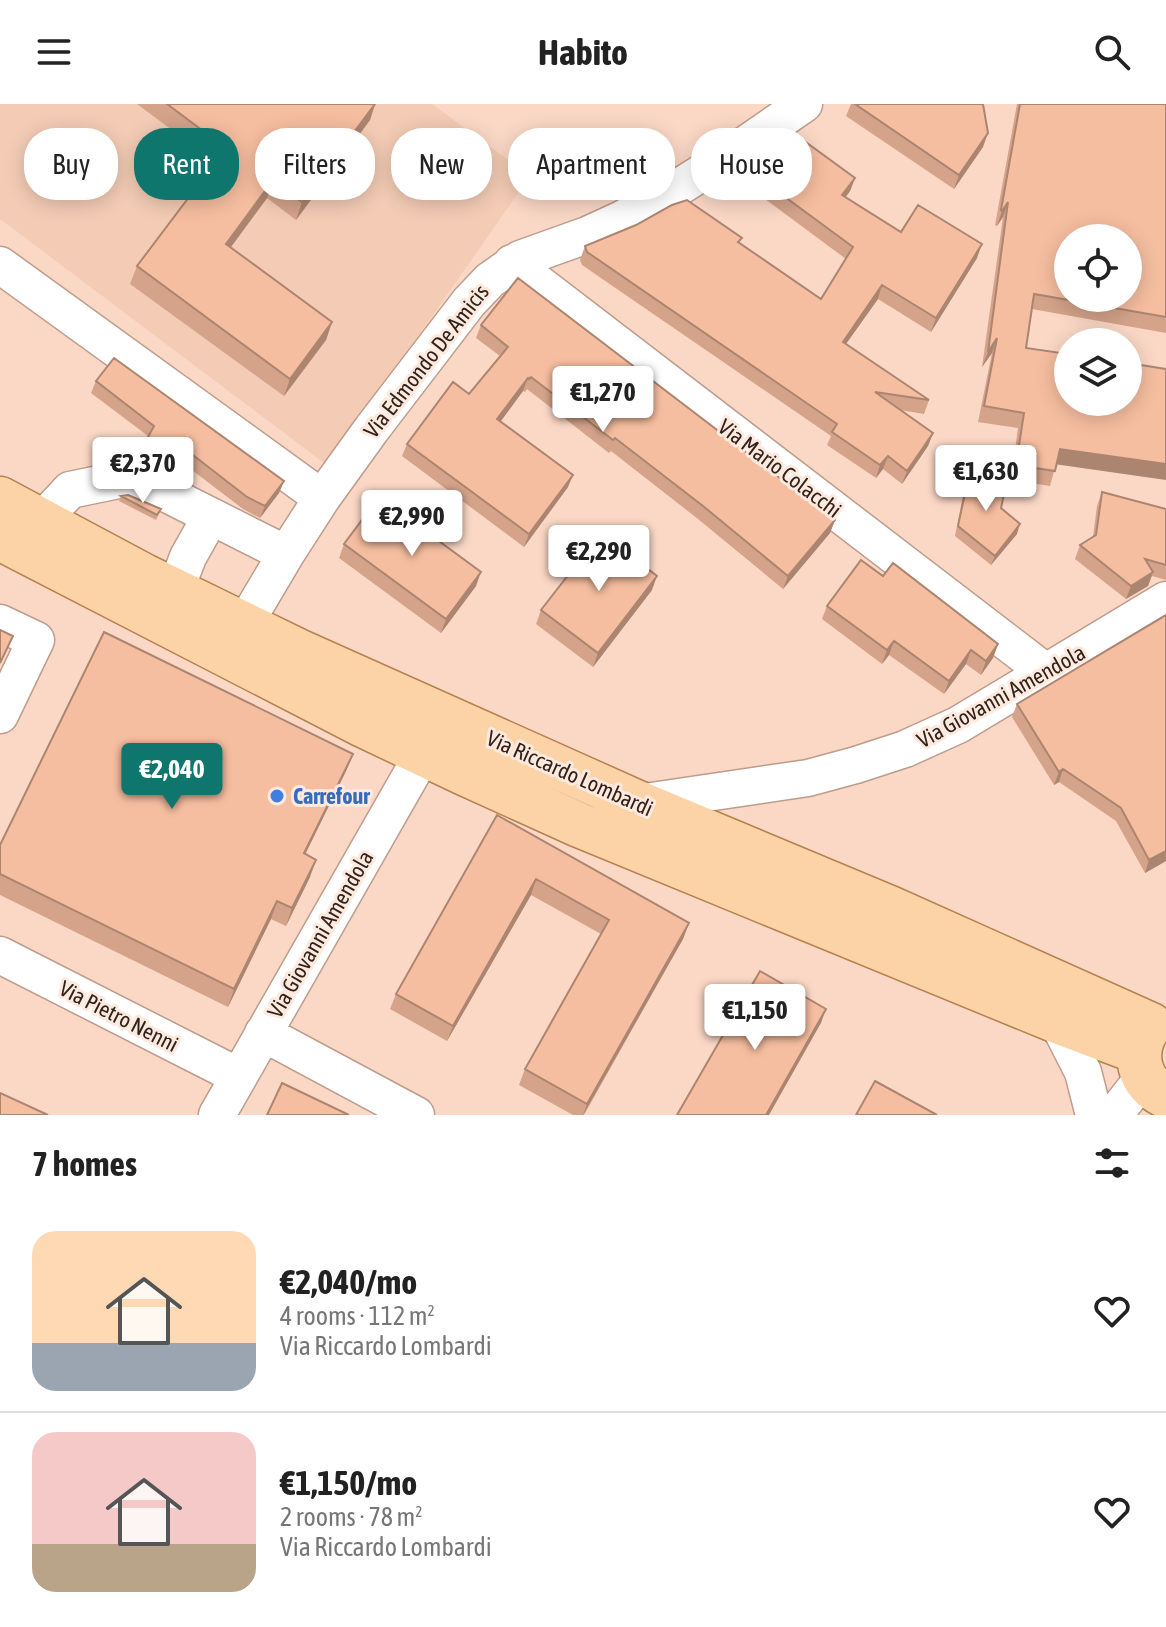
<!DOCTYPE html>
<meta charset="utf-8">
<style>
:root{--surface:#fff;--page:#f2f2f2;--text:#222;--muted:#767676;--line:#e0e0e0;--accent:#0f766e}
body{margin:0;font-family:"Asap Condensed",sans-serif;background:var(--page);color:var(--text);height:100vh;display:flex;flex-direction:column;font-size:30px;white-space:nowrap}
*{box-sizing:border-box;margin:0}
p{font-size:26px;color:var(--muted)}
.icon{flex:none;width:44px;height:44px;fill:none;stroke:currentColor;stroke-width:2;stroke-linecap:round;stroke-linejoin:round}
.map{position:relative;height:1011px;overflow:hidden}
.details{display:flex;flex-direction:column;background:var(--surface);flex:1}
.details>*{flex:none}
.hud{position:absolute;left:24px;top:24px;width:1118px;height:72px;display:flex;gap:16px}
.fabs{position:absolute;left:1054px;top:120px;display:grid;gap:16px}
.fabs a{display:grid;place-items:center;width:88px;height:88px;border-radius:50%;background:var(--surface);box-shadow:0 4px 20px #0003;font-size:40px}
.price{position:absolute;translate:-50% -68px;padding:0 18px;border-radius:8px;background:#fff;color:#222;font-size:26px;line-height:52px;filter:drop-shadow(0 2px 4px #0008)}
.price::after{content:'';position:absolute;left:50%;top:48px;width:24px;height:18px;margin-left:-12px;background:inherit;clip-path:polygon(0 0,100% 0,50% 100%)}
.price.active{background:var(--accent);color:#fff}
ul{padding:0;list-style:none}
li{display:flex;align-items:center;gap:24px;height:200px;padding:0 32px}
li+li{border-top:2px solid var(--line)}
li span{display:grid;place-items:center;flex:none;width:224px;height:160px;border-radius:24px;color:#555}
li>.icon{margin-inline-start:auto}
span .icon{width:96px;height:96px;fill:#fffc;stroke-width:1}
li b{font-size:34px}
h2{display:flex;justify-content:space-between;align-items:center;height:96px;padding:0 32px;font-size:34px}
.pill{padding:0 28px;border-radius:32px;background:var(--surface);box-shadow:0 4px 20px #0003;font-size:28px;line-height:72px}
.pill.active{background:var(--accent);color:#fff}
header{display:flex;justify-content:space-between;align-items:center;height:104px;padding:0 32px;background:var(--surface);font-size:36px;font-weight:700}
.map>svg:first-child{display:block}
.built{fill:#f4ccb5}
.lines{fill:none;stroke-linecap:round;stroke-linejoin:round}
.minor-casing{stroke:#bd9c8b;stroke-width:39}
.major-casing{stroke:#b3824f;stroke-width:47}
.minor{stroke:#fff;stroke-width:36}
.major{stroke:#fcd3a6;stroke-width:44}
.wall{fill:#d4a38a}
.shaded-wall{fill:#ac8570}
.building{fill:#f6bea0;stroke:#ac8570;stroke-width:2;fill-rule:evenodd}
.shop-dot{fill:#3f7fe0;stroke:#fee9de;stroke-width:3}
.labels{text-anchor:middle;dominant-baseline:central;stroke-width:6;stroke-linejoin:round;paint-order:stroke}
.street-label{font-size:22px;fill:#30231c;stroke:#fee9de}
.shop-label{font-size:22px;font-weight:bold;fill:#366cbe;stroke:#fee9de;text-anchor:start}
</style>
<header><svg class="icon" aria-label="menu" viewBox="0 0 24 24"><path d="M4 6h16M4 12h16M4 18h16"/></svg>Habito<svg class="icon" aria-label="search" viewBox="0 0 24 24"><circle cx="10" cy="10" r="6"/><path d="M15 15l6 6"/></svg></header>
<div class="map">
<svg width="1166" height="1011" viewBox="0 0 1166 1011">
<rect width="100%" height="100%" fill="#fbd8c6"/>
<path class="built" d="M 0,0 L 432,0 L 530,72 L 328,362 L 0,115 Z"/>
<g class="lines">
<defs>
<path id="minor" d="M 512,159 L 1047,569
M 0,161 L 322,394
M 41,417 L 70,386 L 128,374 L 169,391 L 286,450
M 175,487 L 188,453 L 211,412
M 0,519 L 36,536 L 0,611
M 244,521 L 286,450 L 322,394 L 371,326 L 469,198 L 490,176 L 520,155 L 587,131 L 622,115 L 668,90 L 730,51 L 804,0
M 638,699 L 808,674 L 856,661 L 905,645 L 958,621 L 1166,496
M 0,851 L 238,972
M 1057,917 L 1083,968 L 1094,1011
M 263,929 L 416,1011
M 217,1011 L 423,650
M 1114,1011 L 1144,973"/>
<path id="major" d="M 0,395 L 144,472 L 298,547 L 638,699 L 892,805 L 1151,921
M 0,434 L 363,621 L 464,669 L 579,721 L 1057,917 L 1139,948
M 1148,924 C 1132,948 1138,980 1166,992"/>
</defs>
<use href="#minor" class="minor-casing"/>
<use href="#major" class="major-casing"/>
<use href="#minor" class="minor"/>
<use href="#major" class="major"/>
</g>
<path class="wall" d="M 137,0 L 375,0 L 370,16 L 296,116 L 267,94 L 230,144 L 332,218 L 326,236 L 284,292 L 130,180 L 137,162 L 215,58 Z
M 851,0 L 983,0 L 983,43 L 954,85 L 846,12 Z
M 1017,0 L 1166,0 L 1166,229 L 1032,205 L 1026,244 L 1056,360 L 1050,382 L 1011,376 L 1018,324 L 978,318 L 992,249 L 982,263 L 1003,113 L 997,122 L 995,121 Z
M 758,73 L 855,74 L 850,87 L 846,93 L 901,128 L 977,154 L 931,228 L 878,195 L 846,240 L 929,296 L 924,310 L 900,306 L 933,329 L 928,342 L 902,380 L 883,365 L 876,374 L 827,341 L 831,332 L 582,161 L 580,156 L 585,142 L 740,139 L 821,195 L 846,155 L 753,86 Z
M 481,221 L 835,416 L 830,429 L 783,485 L 698,415 L 611,347 L 609,349 L 527,285 L 525,288 L 523,287 L 500,318 L 568,383 L 524,443 L 402,352 L 407,340 L 469,290 L 500,252 L 476,234 Z
M 96,277 L 284,377 L 279,389 L 260,414 L 243,405 L 184,360 L 178,372 L 138,355 L 148,332 L 91,289 Z
M 971,361 L 1017,430 L 991,461 L 955,432 L 967,371 Z
M 1102,388 L 1166,405 L 1166,476 L 1152,472 L 1148,482 L 1126,495 L 1075,455 L 1080,441 L 1093,433 L 1097,402 Z
M 121,392 L 161,405 L 156,416 L 119,397 Z
M 344,440 L 476,482 L 441,529 L 339,454 Z
M 883,472 L 998,540 L 993,554 L 981,571 L 966,560 L 944,590 L 889,551 L 882,560 L 822,515 L 827,502 Z
M 652,486 L 593,563 L 536,520 L 541,506 Z
M 1166,511 L 1166,757 L 1145,769 L 1116,717 L 1059,678 L 1054,681 L 1012,613 L 1017,600 Z
M 353,650 L 346,667 L 305,750 L 310,773 L 286,822 L 271,815 L 228,903 L 0,791 L 0,741 Z
M 497,711 L 689,819 L 683,835 L 584,1011 L 573,1011 L 519,981 L 525,965 L 601,830 L 531,791 L 447,937 L 390,905 L 396,890 Z"/>
<path class="shaded-wall" d="M 375,0 L 370,16 L 296,116 L 302,98 Z
M 988,29 L 983,43 L 954,85 L 959,71 Z
M 855,74 L 850,87 L 837,104 L 842,91 Z
M 273,76 L 267,94 L 220,158 L 226,140 Z
M 1008,98 L 1003,113 L 997,122 L 1002,107 Z
M 982,140 L 977,154 L 931,228 L 936,214 Z
M 882,181 L 878,195 L 838,251 L 843,238 Z
M 332,218 L 326,236 L 284,292 L 290,275 Z
M 997,234 L 992,249 L 982,263 L 988,248 Z
M 528,274 L 523,287 L 493,328 L 497,315 Z
M 933,329 L 928,342 L 902,380 L 907,367 Z
M 1060,345 L 1166,360 L 1166,376 L 1054,360 Z
M 888,352 L 883,365 L 876,374 L 880,361 Z
M 573,371 L 568,383 L 524,443 L 529,430 Z
M 284,377 L 279,389 L 260,414 L 265,402 Z
M 835,416 L 830,429 L 783,485 L 788,472 Z
M 1020,420 L 1017,430 L 991,461 L 995,452 Z
M 481,468 L 476,482 L 441,529 L 446,515 Z
M 1153,468 L 1148,482 L 1126,495 L 1131,482 Z
M 657,472 L 652,486 L 593,563 L 598,549 Z
M 894,537 L 889,551 L 882,560 L 887,546 Z
M 998,540 L 993,554 L 981,571 L 986,557 Z
M 971,546 L 966,560 L 944,590 L 949,577 Z
M 353,650 L 346,667 L 297,767 L 304,749 Z
M 1063,665 L 1059,678 L 1054,681 L 1059,668 Z
M 1166,747 L 1166,757 L 1145,769 L 1149,756 Z
M 316,756 L 310,773 L 286,822 L 292,804 Z
M 536,775 L 531,791 L 447,937 L 453,922 Z
M 277,797 L 271,815 L 228,903 L 234,885 Z
M 689,819 L 683,835 L 583,1011 L 587,1000 Z
M 826,905 L 821,919 L 769,1011 L 766,1011 Z"/>
<path class="building" d="M 167,0 L 375,0 L 302,98 L 273,76 L 226,140 L 332,218 L 290,275 L 137,162 L 226,44 Z
M 855,0 L 983,0 L 988,29 L 959,71 Z
M 1020,0 L 1166,0 L 1166,213 L 1034,190 L 1026,244 L 1068,250 L 1068,298 L 1128,298 L 1128,259 L 1166,265 L 1166,360 L 1060,345 L 1055,367 L 1016,361 L 1024,309 L 984,302 L 997,234 L 988,248 L 1008,98 L 1002,107 L 1001,106 ZM 1068,134 L 1128,134 L 1128,194 L 1068,194 Z
M 792,28 L 855,74 L 842,91 L 901,128 L 918,101 L 982,140 L 936,214 L 882,181 L 843,238 L 929,296 L 875,288 L 933,329 L 907,367 L 888,352 L 880,361 L 832,328 L 837,320 L 587,148 L 585,142 L 636,121 L 672,101 L 687,96 L 742,134 L 738,138 L 821,195 L 853,143 L 758,73 Z
M 518,174 L 835,416 L 788,472 L 703,402 L 615,334 L 613,336 L 531,273 L 529,275 L 528,274 L 497,315 L 573,371 L 529,430 L 407,340 L 453,278 L 469,290 L 508,243 L 481,221 Z
M 114,254 L 284,377 L 265,402 L 247,393 L 189,348 L 182,360 L 142,344 L 154,322 L 96,277 Z
M 971,361 L 1005,385 L 1001,404 L 1020,420 L 995,452 L 958,422 Z
M 1102,388 L 1166,405 L 1166,461 L 1145,455 L 1153,468 L 1131,482 L 1080,441 L 1096,431 Z
M 128,391 L 161,405 L 157,411 L 121,392 Z
M 379,393 L 481,468 L 446,515 L 344,440 Z
M 601,429 L 657,472 L 598,549 L 541,506 Z
M 861,456 L 883,472 L 893,459 L 998,540 L 986,557 L 971,546 L 949,577 L 894,537 L 887,546 L 827,502 Z
M 1166,511 L 1166,747 L 1149,756 L 1121,704 L 1063,665 L 1059,668 L 1017,600 Z
M 0,526 L 13,532 L 0,559 Z
M 104,528 L 353,650 L 304,749 L 316,756 L 292,804 L 277,797 L 234,885 L 0,770 L 0,741 Z
M 497,711 L 689,819 L 587,1000 L 525,965 L 609,816 L 536,775 L 453,922 L 396,890 Z
M 760,867 L 826,905 L 766,1011 L 677,1011 Z
M 875,977 L 937,1011 L 856,1011 Z
M 282,979 L 349,1011 L 267,1011 Z
M 0,989 L 48,1011 L 0,1011 Z"/>
<circle class="shop-dot" cx="277" cy="692" r="8"/>
<g class="labels">
<g class="street-label">
<text transform="translate(426 257) rotate(-52)">Via Edmondo De Amicis</text>
<text transform="translate(780 364) rotate(37)">Via Mario Colacchi</text>
<text transform="translate(1001 592) rotate(-29)">Via Giovanni Amendola</text>
<text transform="translate(570 669) rotate(24)">Via Riccardo Lombardi</text>
<text transform="translate(320 830) rotate(-60)">Via Giovanni Amendola</text>
<text transform="translate(119 912) rotate(27)">Via Pietro Nenni</text>
</g>
<g class="shop-label">
<text x="293" y="692">Carrefour</text>
</g>
</g>
</svg>
<div class="fabs">
<a><svg class="icon" aria-label="locate" viewBox="0 0 24 24"><circle cx="12" cy="12" r="6"/><path d="M12 2v4M12 18v4M2 12h4M18 12h4"/></svg></a>
<a><svg class="icon" aria-label="layers" viewBox="0 0 24 24"><path d="M12 4l9 5-9 5-9-5zM3 14l9 5 9-5"/></svg></a>
</div>
<b class="price" style="left:603px;top:330px">€1,270</b>
<b class="price" style="left:143px;top:401px">€2,370</b>
<b class="price" style="left:986px;top:409px">€1,630</b>
<b class="price" style="left:412px;top:454px">€2,990</b>
<b class="price" style="left:599px;top:489px">€2,290</b>
<b class="price active" style="left:172px;top:707px">€2,040</b>
<b class="price" style="left:755px;top:948px">€1,150</b>
<div class="hud">
<a class="pill">Buy</a>
<a class="pill active">Rent</a>
<a class="pill">Filters</a>
<a class="pill">New</a>
<a class="pill">Apartment</a>
<a class="pill">House</a>
</div>
</div>
<section class="details">
<h2>7 homes<svg class="icon" aria-label="filters" viewBox="0 0 24 24"><path d="M4 7h16M4 17h16"/><circle cx="9" cy="7" r="2"/><circle cx="15" cy="17" r="2"/></svg></h2>
<ul>
<li><span style="background:linear-gradient(#ffd9b3 70%,#9aa5b1 0)"><svg class="icon" aria-label="home" viewBox="0 0 24 24"><path d="M3 11l9-7 9 7M6 9v11h12V9"/></svg></span><div><b>€2,040/mo</b><p>4 rooms · 112 m²</p><p>Via Riccardo Lombardi</p></div><svg class="icon" aria-label="heart" viewBox="0 0 24 24"><path d="M12 20l-8-8c-3-5 5-10 8-4 3-6 11-1 8 4z"/></svg></li>
<li><span style="background:linear-gradient(#f6c9c9 70%,#b9a48a 0)"><svg class="icon" aria-label="home" viewBox="0 0 24 24"><path d="M3 11l9-7 9 7M6 9v11h12V9"/></svg></span><div><b>€1,150/mo</b><p>2 rooms · 78 m²</p><p>Via Riccardo Lombardi</p></div><svg class="icon" aria-label="heart" viewBox="0 0 24 24"><path d="M12 20l-8-8c-3-5 5-10 8-4 3-6 11-1 8 4z"/></svg></li>
</ul>
</section>
